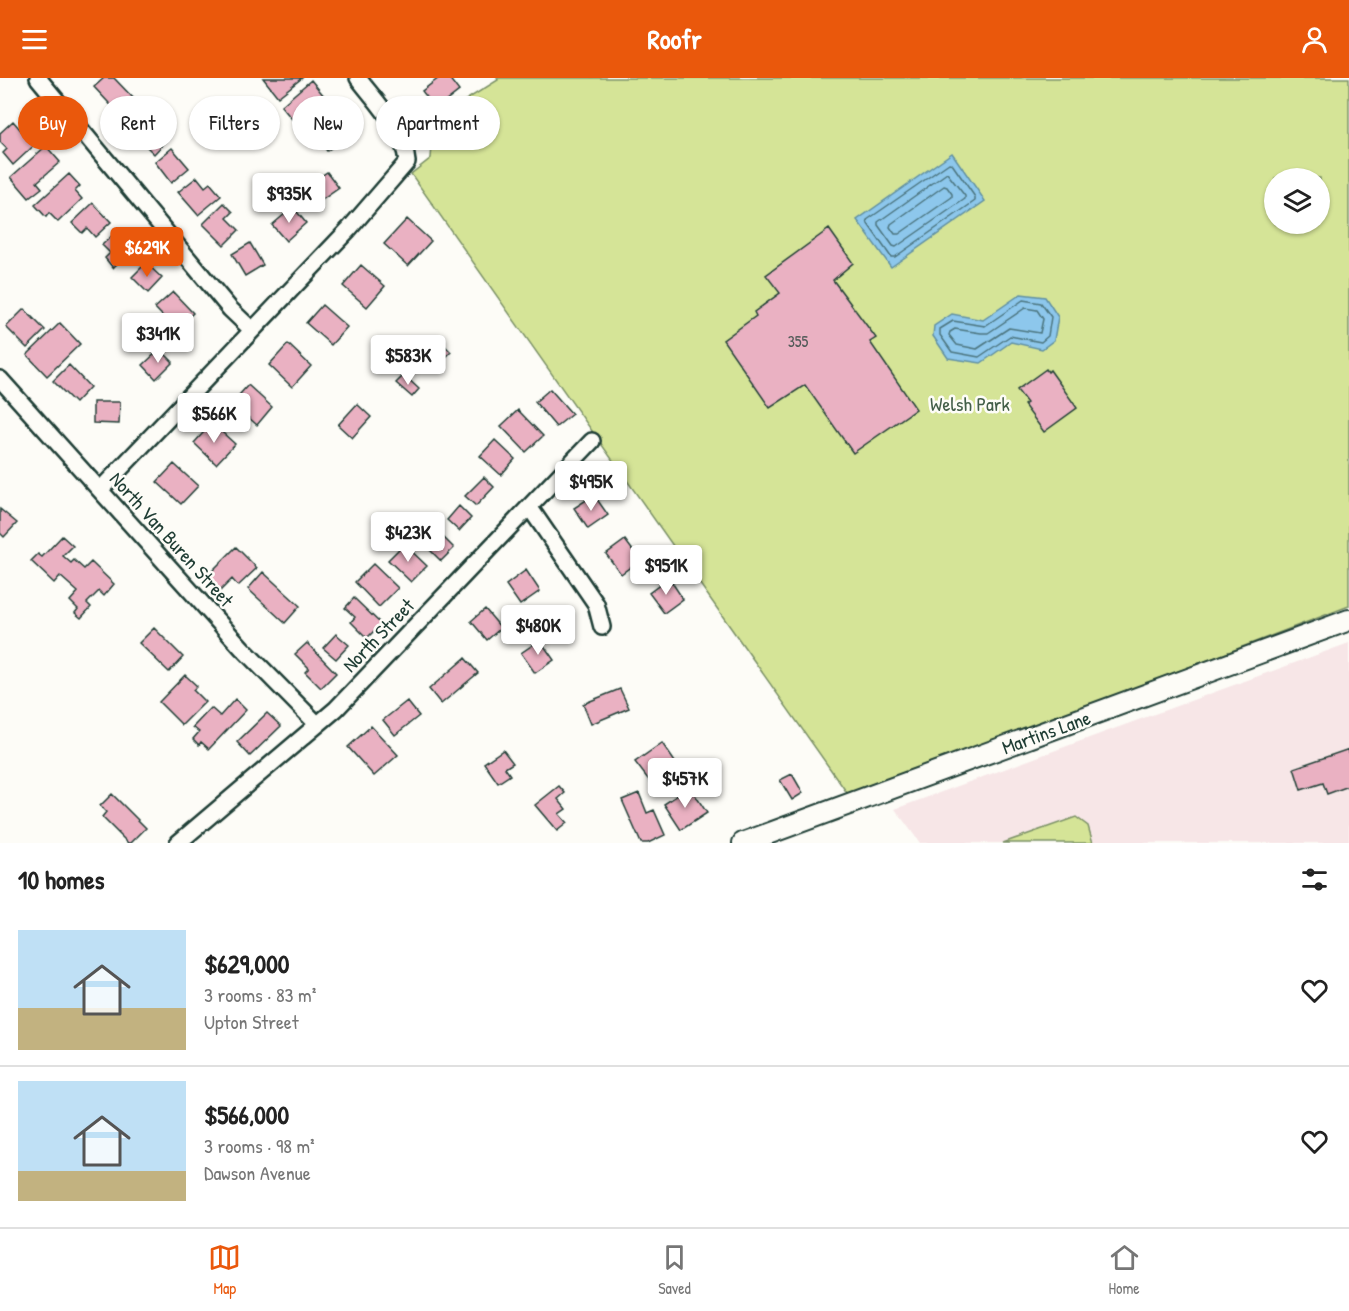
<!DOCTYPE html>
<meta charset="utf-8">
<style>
:root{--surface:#fff;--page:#f6f6f6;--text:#222;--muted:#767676;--line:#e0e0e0;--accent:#ea580c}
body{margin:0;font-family:"Patrick Hand",sans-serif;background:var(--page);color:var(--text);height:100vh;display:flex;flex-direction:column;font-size:22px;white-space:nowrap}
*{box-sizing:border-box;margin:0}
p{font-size:20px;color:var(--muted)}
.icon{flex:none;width:33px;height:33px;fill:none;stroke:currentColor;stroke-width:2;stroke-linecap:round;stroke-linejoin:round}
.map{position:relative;height:765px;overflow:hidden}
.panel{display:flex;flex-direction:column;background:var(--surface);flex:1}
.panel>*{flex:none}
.banner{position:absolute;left:18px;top:18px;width:600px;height:54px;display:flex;gap:12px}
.controls{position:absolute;left:1264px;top:90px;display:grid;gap:12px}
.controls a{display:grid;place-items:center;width:66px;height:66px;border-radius:50%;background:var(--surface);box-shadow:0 2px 4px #0004;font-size:30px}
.price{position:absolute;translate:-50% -51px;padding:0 14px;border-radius:6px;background:#fff;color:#222;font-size:20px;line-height:39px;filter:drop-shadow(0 2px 3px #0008)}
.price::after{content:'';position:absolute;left:50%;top:36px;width:18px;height:14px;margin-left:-9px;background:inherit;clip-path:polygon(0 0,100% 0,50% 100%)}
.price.active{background:var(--accent);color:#fff}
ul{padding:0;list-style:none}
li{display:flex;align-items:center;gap:18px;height:150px;padding:0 18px}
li+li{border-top:2px solid var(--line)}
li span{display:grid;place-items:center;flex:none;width:168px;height:120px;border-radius:0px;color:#555}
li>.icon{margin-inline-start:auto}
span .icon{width:72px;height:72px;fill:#fffc;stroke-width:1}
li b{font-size:26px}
h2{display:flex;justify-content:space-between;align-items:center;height:72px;padding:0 18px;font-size:26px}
.chip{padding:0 21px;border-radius:27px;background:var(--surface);box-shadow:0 2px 4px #0004;font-size:21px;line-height:54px}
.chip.active{background:var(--accent);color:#fff}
header{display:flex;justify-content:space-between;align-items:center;height:78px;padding:0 18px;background:var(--accent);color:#fff;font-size:27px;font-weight:700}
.menu{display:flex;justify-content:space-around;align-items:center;height:84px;border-top:2px solid var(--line);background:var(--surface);font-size:16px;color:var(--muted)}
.menu a{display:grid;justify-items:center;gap:3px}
.menu .active{color:var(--accent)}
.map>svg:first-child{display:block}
.built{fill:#f7e6e7}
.green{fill:#d5e497;stroke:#7a9066;stroke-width:1.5;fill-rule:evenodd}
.water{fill:#8dc7ec;stroke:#6190a2;stroke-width:1.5}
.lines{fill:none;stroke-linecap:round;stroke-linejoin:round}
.shore{stroke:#4b747e;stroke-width:1.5}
.building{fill:#eab1c2;stroke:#1f3d34;stroke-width:1.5}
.minor-casing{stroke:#1f3d34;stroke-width:20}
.tertiary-casing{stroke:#1f3d34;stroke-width:24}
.minor{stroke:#fdfcf7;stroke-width:15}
.tertiary{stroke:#fdfcf7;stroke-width:20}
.labels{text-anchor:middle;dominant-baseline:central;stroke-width:5;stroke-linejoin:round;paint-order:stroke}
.number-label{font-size:16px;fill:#525a58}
.park-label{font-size:20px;fill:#435e48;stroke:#fdfcf7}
.street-label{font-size:20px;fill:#1f3d34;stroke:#fdfcf7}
</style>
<header><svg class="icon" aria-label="menu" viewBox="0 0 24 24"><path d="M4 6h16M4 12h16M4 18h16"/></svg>Roofr<svg class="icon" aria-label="person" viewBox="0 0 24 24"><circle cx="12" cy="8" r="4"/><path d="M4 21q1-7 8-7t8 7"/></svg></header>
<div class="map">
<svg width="1349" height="765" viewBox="0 0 1349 765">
<rect width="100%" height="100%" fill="#fdfcf7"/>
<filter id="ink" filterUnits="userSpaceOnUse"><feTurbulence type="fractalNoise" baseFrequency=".0167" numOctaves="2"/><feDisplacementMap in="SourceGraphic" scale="12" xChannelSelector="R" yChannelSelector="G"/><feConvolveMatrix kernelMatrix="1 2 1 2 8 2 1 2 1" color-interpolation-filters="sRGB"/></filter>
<g filter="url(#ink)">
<path class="built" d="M 1349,565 L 1349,765 L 920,765 L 895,731 Z"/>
<path class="green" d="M 497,0 L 1349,0 L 1349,528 L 850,719 L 411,96 L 431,80 L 432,68 L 424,48 L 498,2 ZM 1275,100 L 1320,100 L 1320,146 L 1275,146 Z
M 1076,739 L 1088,748 L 1093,765 L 1003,765 Z"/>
<path class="water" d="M 952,75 L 985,123 L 891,189 L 857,142 Z
M 1021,216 L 1045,219 L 1058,239 L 1054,262 L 1042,271 L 1011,264 L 981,285 L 948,280 L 933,258 L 934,248 L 952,236 L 983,242 Z"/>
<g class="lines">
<path class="shore" d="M 949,85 L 952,86 L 975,119 L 975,123 L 895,179 L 891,179 L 868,146 L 867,142 Z
M 947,95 L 965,118 L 965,121 L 896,169 L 893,168 L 878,147 L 878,144 Z
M 944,108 L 947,109 L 952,116 L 952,119 L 899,156 L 895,156 L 890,149 L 891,146 Z
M 1023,222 L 1041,225 L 1051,239 L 1048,258 L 1041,264 L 1010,258 L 979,279 L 952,274 L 940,257 L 940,251 L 953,243 L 985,248 Z
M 1025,230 L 1037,232 L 1043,241 L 1040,255 L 1009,250 L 977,271 L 957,267 L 949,257 L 950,254 L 955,251 L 981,255 L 988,255 Z"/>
</g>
<path class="building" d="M 104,0 L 114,0 L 136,23 L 121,38 L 94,9 Z
M 263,0 L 302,0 L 278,19 Z
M 439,0 L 449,0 L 459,13 L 436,31 L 422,13 Z
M 311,2 L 333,29 L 303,54 L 281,28 Z
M 334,38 L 349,56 L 327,73 L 313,55 Z
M 151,40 L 170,59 L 154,76 L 135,57 Z
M 13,43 L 25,57 L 31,52 L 40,62 L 13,87 L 3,75 L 7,71 L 0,64 L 0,55 Z
M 46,68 L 60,84 L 37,104 L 42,110 L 29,120 L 11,99 Z
M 172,70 L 189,90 L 171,105 L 155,84 Z
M 327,94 L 339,110 L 319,124 L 307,108 Z
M 69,96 L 80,108 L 75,113 L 82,121 L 58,144 L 49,135 L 46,139 L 35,127 Z
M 197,99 L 205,109 L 210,105 L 221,118 L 198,137 L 178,114 Z
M 93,125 L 111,144 L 95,159 L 87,150 L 82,155 L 72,145 Z
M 224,125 L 233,134 L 227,140 L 239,152 L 224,167 L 203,146 Z
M 293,129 L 306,145 L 286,163 L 272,147 Z
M 407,141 L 431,163 L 408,188 L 384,166 Z
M 829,151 L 853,185 L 833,202 L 876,260 L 870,264 L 916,331 L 853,375 L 805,307 L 770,330 L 723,262 L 756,238 L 754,234 L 780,215 L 766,197 Z
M 117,153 L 133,170 L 113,190 L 105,180 L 110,175 L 102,167 Z
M 250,165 L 263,187 L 245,198 L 232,176 Z
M 146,185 L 162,200 L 148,215 L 132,199 Z
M 361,187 L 385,208 L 367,229 L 343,208 Z
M 173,214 L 193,235 L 176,252 L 155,230 Z
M 322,227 L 347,249 L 331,267 L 306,245 Z
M 24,231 L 45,252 L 27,270 L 6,249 Z
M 60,245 L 80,266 L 47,298 L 27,277 Z
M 436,259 L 451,274 L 435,290 L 420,275 Z
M 288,266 L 311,288 L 292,309 L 269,287 Z
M 160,271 L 173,284 L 156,301 L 143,287 Z
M 69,287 L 90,309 L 75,325 L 53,303 Z
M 1046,291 L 1048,294 L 1050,292 L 1077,330 L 1044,354 L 1024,327 L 1027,325 L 1017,312 Z
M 404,297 L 419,311 L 412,319 L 396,305 Z
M 248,307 L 272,329 L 257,347 L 232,325 Z
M 550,311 L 572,336 L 556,349 L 535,324 Z
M 93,324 L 120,324 L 119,346 L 93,345 Z
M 357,326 L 371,339 L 352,360 L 338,347 Z
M 518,332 L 543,358 L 526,374 L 501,348 Z
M 212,345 L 235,366 L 216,386 L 194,365 Z
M 495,362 L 515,381 L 501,397 L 480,378 Z
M 174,386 L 198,408 L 181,426 L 157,404 Z
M 484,399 L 494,409 L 476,428 L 465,418 Z
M 594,417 L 608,437 L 588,451 L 574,430 Z
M 459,428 L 471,440 L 459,453 L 447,442 Z
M 0,431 L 17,445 L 4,459 L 0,455 Z
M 432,448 L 454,470 L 441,483 L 419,461 Z
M 62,458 L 73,468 L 63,478 L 71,485 L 74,482 L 84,491 L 91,484 L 114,506 L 104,518 L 99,513 L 87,525 L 91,529 L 81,540 L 75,535 L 78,531 L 70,523 L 78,514 L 60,498 L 54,505 L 31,483 L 38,476 L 42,479 Z
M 625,462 L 640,482 L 621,496 L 606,476 Z
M 404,466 L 427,488 L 411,504 L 388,482 Z
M 236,469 L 257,490 L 238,508 L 232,501 L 220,513 L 206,499 Z
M 373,486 L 398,510 L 379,529 L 355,504 Z
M 526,492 L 540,513 L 520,527 L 506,507 Z
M 263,494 L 300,528 L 285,545 L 248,511 Z
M 669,500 L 683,521 L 664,535 L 649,515 Z
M 354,520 L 381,546 L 367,560 L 351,544 L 355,539 L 345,530 Z
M 485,531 L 501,550 L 487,562 L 471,543 Z
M 154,550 L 183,579 L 169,594 L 139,565 Z
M 336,556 L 349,567 L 336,581 L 323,570 Z
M 540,562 L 554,582 L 535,595 L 521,575 Z
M 307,565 L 336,595 L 321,610 L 305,594 L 309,590 L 295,576 Z
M 465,580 L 478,595 L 441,626 L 429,611 Z
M 185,597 L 197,608 L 193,612 L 205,624 L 182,647 L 159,624 Z
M 620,611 L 629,630 L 591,646 L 583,626 Z
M 235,621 L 246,632 L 209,671 L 201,664 L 199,667 L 193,661 L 199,654 L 193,649 L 211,630 L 220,638 Z
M 407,623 L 419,638 L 395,657 L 383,642 Z
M 267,635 L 281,648 L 250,678 L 237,664 Z
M 371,648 L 398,677 L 374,698 L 348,669 Z
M 662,665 L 677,687 L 651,705 L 635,684 Z
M 1349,671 L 1349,708 L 1327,716 L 1323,705 L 1301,712 L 1294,690 Z
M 503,672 L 513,685 L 505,690 L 510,697 L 498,705 L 484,685 Z
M 792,696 L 803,715 L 792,722 L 780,702 Z
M 559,708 L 565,715 L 558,721 L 566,731 L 559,736 L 567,745 L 557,753 L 535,727 Z
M 690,709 L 707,735 L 681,752 L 664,726 Z
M 639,715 L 647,735 L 654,732 L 665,757 L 648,765 L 641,765 L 622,722 Z
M 112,716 L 146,750 L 131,765 L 128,765 L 102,739 L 106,734 L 100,728 Z"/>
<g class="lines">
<defs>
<path id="minor" d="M 38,0 L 230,231 L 252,252
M 0,301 L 242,570 L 317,646
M 100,412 L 349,151 L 407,84 C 404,51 377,25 358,0
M 530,430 L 596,526 L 602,549
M 178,765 L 336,631 L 592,363"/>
<path id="tertiary" d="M 743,765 L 1349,542"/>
</defs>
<use href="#minor" class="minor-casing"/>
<use href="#tertiary" class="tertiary-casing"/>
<use href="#minor" class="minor"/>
<use href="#tertiary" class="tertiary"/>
</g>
</g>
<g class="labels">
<g class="number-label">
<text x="798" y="263">355</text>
</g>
<g class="park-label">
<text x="970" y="325">Welsh Park</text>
</g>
<g class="street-label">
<text transform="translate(172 461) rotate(48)">North Van Buren Street</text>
<text transform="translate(378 557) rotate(-46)">North Street</text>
<text transform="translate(1046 654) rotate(-20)">Martins Lane</text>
</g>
</g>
</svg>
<div class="controls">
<a><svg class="icon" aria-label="layers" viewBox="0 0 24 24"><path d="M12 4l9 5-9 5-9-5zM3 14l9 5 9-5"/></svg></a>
</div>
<b class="price" style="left:289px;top:146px">$935K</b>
<b class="price active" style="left:147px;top:200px">$629K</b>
<b class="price" style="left:158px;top:286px">$341K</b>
<b class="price" style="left:408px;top:308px">$583K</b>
<b class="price" style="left:214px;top:366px">$566K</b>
<b class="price" style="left:591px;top:434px">$495K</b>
<b class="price" style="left:408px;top:485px">$423K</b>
<b class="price" style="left:666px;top:518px">$951K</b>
<b class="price" style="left:538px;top:578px">$480K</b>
<b class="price" style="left:685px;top:731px">$457K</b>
<div class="banner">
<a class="chip active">Buy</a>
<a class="chip">Rent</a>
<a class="chip">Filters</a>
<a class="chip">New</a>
<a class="chip">Apartment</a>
</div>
</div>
<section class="panel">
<h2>10 homes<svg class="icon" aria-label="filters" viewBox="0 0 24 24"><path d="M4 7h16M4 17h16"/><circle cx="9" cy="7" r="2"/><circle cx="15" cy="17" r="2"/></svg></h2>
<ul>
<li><span style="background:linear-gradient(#bfe0f5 65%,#c2b280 0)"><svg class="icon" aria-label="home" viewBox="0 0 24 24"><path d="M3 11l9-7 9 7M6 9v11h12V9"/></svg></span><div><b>$629,000</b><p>3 rooms · 83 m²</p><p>Upton Street</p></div><svg class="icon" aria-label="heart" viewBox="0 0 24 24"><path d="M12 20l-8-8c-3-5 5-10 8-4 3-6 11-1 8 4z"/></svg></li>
<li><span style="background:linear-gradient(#bfe0f5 75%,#c2b280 0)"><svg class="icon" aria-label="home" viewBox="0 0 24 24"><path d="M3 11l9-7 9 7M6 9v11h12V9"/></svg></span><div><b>$566,000</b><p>3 rooms · 98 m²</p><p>Dawson Avenue</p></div><svg class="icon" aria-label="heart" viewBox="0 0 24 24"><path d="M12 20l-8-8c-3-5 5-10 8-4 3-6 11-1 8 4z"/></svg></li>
</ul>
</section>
<nav class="menu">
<a class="active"><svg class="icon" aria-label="map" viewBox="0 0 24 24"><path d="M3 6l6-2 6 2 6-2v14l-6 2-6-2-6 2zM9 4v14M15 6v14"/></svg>Map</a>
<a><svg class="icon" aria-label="saved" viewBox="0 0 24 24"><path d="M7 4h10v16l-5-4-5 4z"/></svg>Saved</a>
<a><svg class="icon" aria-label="home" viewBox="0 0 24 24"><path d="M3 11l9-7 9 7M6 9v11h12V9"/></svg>Home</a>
</nav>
